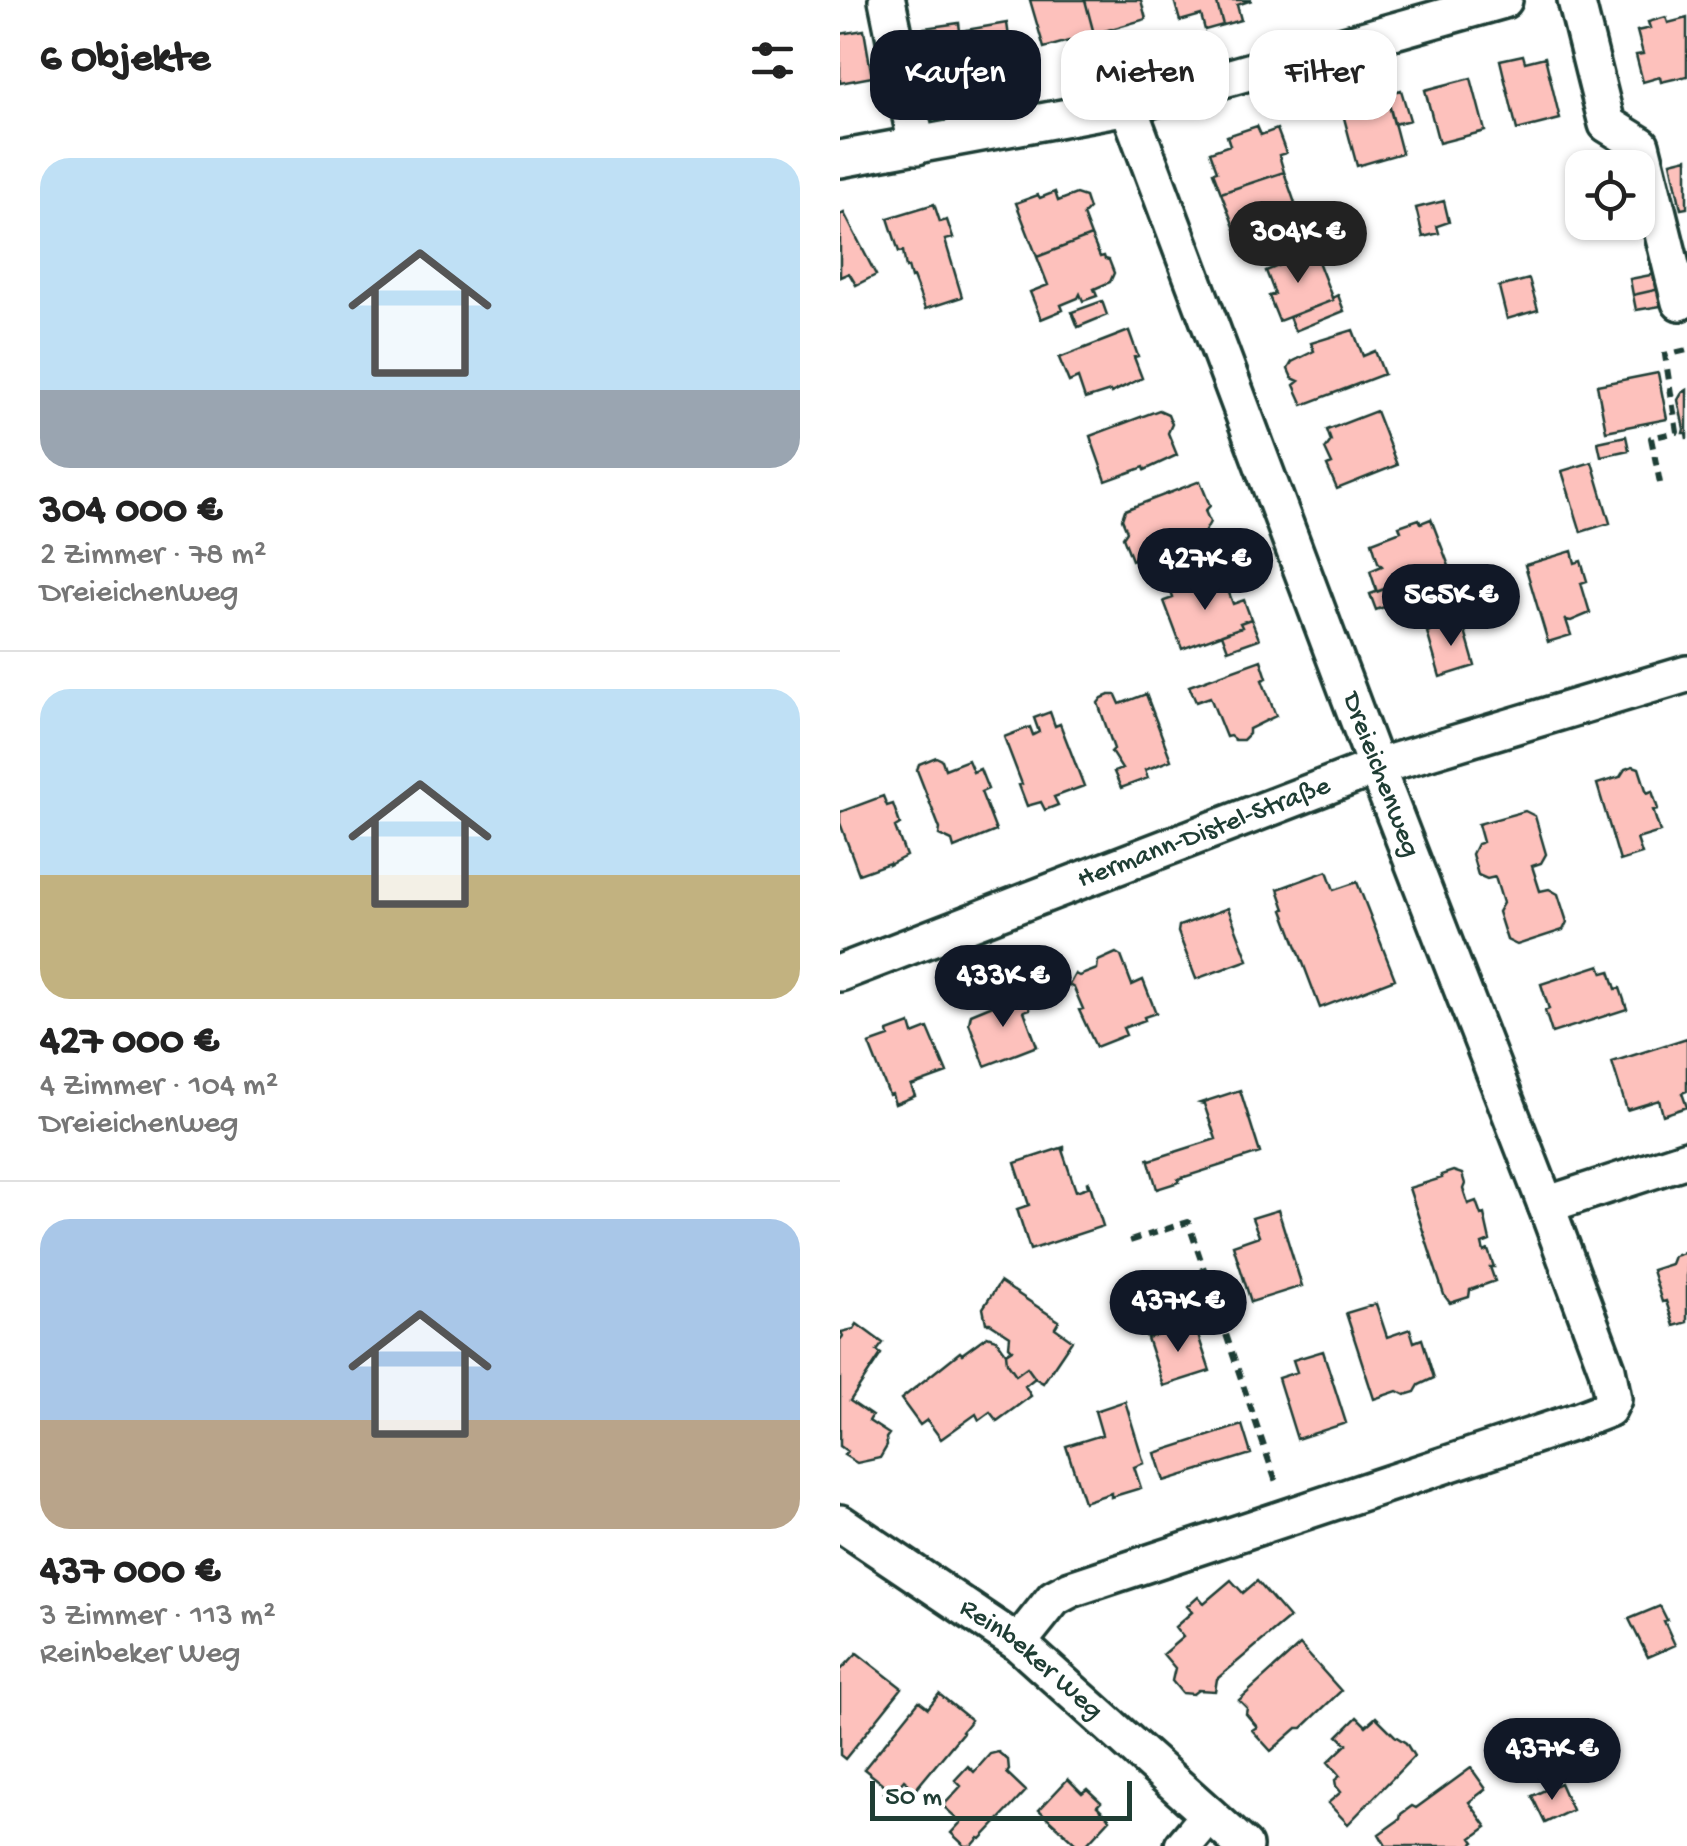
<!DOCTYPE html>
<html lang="de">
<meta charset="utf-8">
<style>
:root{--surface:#fff;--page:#f6f6f6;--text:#222;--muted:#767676;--line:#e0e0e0;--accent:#111827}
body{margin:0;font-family:"Gochi Hand",sans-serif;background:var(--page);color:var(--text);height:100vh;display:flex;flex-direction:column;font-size:38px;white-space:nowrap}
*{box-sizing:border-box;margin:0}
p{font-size:32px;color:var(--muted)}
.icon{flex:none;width:55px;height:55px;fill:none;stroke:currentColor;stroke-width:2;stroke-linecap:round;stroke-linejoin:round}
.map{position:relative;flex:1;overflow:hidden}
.details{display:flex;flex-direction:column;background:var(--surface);width:840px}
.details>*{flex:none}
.guide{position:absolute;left:30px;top:30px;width:665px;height:90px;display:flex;gap:20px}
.buttons{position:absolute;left:725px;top:150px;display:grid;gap:20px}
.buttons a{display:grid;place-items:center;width:90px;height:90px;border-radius:20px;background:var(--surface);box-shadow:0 2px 8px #0004;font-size:50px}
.scale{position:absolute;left:30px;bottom:25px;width:262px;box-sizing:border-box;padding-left:10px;border:5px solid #1f3d34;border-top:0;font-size:28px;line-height:35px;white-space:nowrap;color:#1f3d34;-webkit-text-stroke:8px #fff;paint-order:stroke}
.price{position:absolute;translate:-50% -85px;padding:0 22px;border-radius:35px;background:var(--accent);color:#fff;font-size:32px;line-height:65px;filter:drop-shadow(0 2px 5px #0008)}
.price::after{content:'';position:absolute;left:50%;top:60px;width:30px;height:22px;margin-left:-15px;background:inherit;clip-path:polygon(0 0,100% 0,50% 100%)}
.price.on{background:#222;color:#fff}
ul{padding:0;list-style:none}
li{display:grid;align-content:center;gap:20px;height:530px;padding:0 40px}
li+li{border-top:2px solid var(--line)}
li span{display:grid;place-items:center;height:310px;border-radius:30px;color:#555}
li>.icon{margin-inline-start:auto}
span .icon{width:180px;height:180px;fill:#fffc;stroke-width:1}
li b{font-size:42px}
h2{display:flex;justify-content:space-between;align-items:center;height:120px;padding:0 40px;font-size:42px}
.chip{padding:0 35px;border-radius:30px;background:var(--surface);box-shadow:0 2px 8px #0004;font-size:35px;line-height:90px}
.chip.on{background:var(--accent);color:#fff}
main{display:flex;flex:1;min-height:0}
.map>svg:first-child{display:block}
.building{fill:#fdc1bc;stroke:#1f3d34;stroke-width:2.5}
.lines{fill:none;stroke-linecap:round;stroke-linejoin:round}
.minor-casing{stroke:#1f3d34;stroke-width:42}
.path{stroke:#1f3d34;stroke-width:6;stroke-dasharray:10 8;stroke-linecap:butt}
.minor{stroke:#fff;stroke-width:35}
.labels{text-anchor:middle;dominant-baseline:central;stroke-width:9;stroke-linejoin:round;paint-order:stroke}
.street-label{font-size:28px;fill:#1f3d34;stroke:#fff}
</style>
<main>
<section class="details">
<h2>6 Objekte<svg class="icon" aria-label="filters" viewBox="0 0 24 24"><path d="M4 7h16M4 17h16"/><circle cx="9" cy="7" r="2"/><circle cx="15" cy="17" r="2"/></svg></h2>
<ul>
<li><span style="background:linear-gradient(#bfe0f5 75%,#9aa5b1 0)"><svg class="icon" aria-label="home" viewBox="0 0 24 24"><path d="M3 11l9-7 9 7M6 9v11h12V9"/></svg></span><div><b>304 000 €</b><p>2 Zimmer · 78 m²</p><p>Dreieichenweg</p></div></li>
<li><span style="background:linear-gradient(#bfe0f5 60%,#c2b280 0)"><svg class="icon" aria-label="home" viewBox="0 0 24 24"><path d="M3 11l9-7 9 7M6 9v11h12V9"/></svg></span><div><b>427 000 €</b><p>4 Zimmer · 104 m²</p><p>Dreieichenweg</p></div></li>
<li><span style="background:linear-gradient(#a9c7e8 65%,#b9a48a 0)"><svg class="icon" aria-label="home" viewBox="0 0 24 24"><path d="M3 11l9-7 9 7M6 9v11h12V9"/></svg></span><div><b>437 000 €</b><p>3 Zimmer · 113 m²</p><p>Reinbeker Weg</p></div></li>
</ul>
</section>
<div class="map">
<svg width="847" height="1846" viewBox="0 0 847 1846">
<rect width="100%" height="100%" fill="#fff"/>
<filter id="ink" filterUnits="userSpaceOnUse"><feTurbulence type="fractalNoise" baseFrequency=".01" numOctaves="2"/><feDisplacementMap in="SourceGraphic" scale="20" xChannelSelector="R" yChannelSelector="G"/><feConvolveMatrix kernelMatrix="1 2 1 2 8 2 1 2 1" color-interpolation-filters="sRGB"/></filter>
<g filter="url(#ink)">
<path class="building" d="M 190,0 L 245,0 L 254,34 L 204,48 Z
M 245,0 L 301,0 L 306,19 L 254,34 Z
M 334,0 L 376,0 L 383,25 L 365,30 L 361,15 L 340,21 Z
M 376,0 L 412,0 L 397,5 L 401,20 L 383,25 Z
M 826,17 L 828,23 L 847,18 L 847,76 L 821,82 L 820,77 L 803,82 L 796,55 L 803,54 L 797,31 L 810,28 L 808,22 Z
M 119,23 L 120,31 L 126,30 L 132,72 L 92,78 L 84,28 Z
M 167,23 L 173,66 L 132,72 L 126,30 Z
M 24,30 L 32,77 L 0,83 L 0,34 Z
M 683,55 L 685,62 L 705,57 L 720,119 L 677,130 L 660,60 Z
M 631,78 L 645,131 L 599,143 L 585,90 Z
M 561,90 L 570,120 L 554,124 L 546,94 Z
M 548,100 L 562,153 L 517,166 L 503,114 Z
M 417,126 L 421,135 L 437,129 L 446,153 L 439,155 L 444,172 L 381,193 L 373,172 L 377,171 L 370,152 L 390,145 L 387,136 Z
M 847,158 L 847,208 L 841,209 L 831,162 Z
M 444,172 L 457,209 L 423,221 L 425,228 L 398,237 L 381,193 Z
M 215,192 L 218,201 L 236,194 L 245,197 L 249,209 L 243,215 L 251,236 L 197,257 L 176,203 L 198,195 L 200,198 Z
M 604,201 L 609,222 L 597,226 L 599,233 L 583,237 L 576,208 Z
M 94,204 L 100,222 L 107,220 L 113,238 L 105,240 L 122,297 L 85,309 L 73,277 L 71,278 L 68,267 L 66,268 L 63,251 L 59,252 L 48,218 Z
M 453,211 L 462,238 L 447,243 L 438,216 Z
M 4,213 L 36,275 L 16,285 L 9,273 L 0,277 L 0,215 Z
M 251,236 L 260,257 L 264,256 L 265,259 L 269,260 L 274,273 L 270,282 L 254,289 L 257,296 L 243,301 L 240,294 L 238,298 L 221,305 L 223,310 L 201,319 L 190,292 L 208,285 L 197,257 Z
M 474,251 L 493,300 L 439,321 L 429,296 L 435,294 L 426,271 Z
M 821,273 L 824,288 L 793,295 L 790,279 Z
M 689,279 L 698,310 L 667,319 L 659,287 Z
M 824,288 L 827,305 L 796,310 L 793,295 Z
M 498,295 L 504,311 L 455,331 L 449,317 L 493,300 L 492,298 Z
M 262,301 L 267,315 L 238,327 L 232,312 Z
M 513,330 L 523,356 L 535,351 L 544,374 L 463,405 L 454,385 L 459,381 L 452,378 L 448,369 L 452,362 L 474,351 L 471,343 Z
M 289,331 L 298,356 L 294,357 L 302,378 L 271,393 L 270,391 L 245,399 L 238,378 L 229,382 L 219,358 Z
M 818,373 L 827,419 L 766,431 L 757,385 Z
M 847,390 L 847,439 L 846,433 L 843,433 L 844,429 L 838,400 L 842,393 Z
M 319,410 L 328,414 L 332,424 L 328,433 L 337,455 L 305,470 L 304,467 L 266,481 L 250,436 Z
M 536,411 L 557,465 L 497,489 L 487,466 L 492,464 L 485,449 L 491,441 L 487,430 Z
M 786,436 L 789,450 L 761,456 L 758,442 Z
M 752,462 L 770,523 L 741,532 L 722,471 Z
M 360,481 L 370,506 L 365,511 L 370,522 L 364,533 L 344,540 L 347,549 L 317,560 L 314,552 L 292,560 L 283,537 L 287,531 L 282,519 L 285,510 Z
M 579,519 L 581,523 L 591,519 L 609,566 L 537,592 L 530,571 L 542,566 L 538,562 L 532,542 L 561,531 L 559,526 Z
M 732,551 L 735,563 L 741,561 L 747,581 L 741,583 L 750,613 L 731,621 L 726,620 L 731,635 L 708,642 L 685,565 Z
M 580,576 L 586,592 L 536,610 L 530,594 Z
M 384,579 L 393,604 L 404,600 L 411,619 L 400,623 L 402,627 L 342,649 L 324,601 L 333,598 L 331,592 L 352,585 L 354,590 Z
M 411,619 L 419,639 L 388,650 L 382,634 L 402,627 L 400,623 Z
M 622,621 L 635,666 L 600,677 L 587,632 Z
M 421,660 L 427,678 L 422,680 L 436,716 L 409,729 L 409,734 L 403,740 L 395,740 L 390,736 L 386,737 L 370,697 L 356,702 L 349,686 Z
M 306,694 L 331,760 L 305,770 L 308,778 L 281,788 L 274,772 L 282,769 L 271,752 L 274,749 L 258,703 L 262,698 L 269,695 L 276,695 L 280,704 Z
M 210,712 L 215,726 L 220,724 L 244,786 L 214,797 L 218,805 L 205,810 L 201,802 L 187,806 L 179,785 L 182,784 L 164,737 L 190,727 L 193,735 L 199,732 L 194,718 Z
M 96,757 L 102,760 L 105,769 L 128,760 L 133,772 L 140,769 L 148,789 L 141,792 L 156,831 L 114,848 L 112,841 L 99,835 L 100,829 L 77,770 L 79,764 Z
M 793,766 L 799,768 L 807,793 L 812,791 L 818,809 L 813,810 L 820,832 L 797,839 L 802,854 L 780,861 L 757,784 L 780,777 L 785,769 Z
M 43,796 L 47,806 L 53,804 L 60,824 L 55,827 L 66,856 L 49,865 L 49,863 L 19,874 L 0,823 L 0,812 Z
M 685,811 L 695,816 L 706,854 L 701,863 L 692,866 L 700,891 L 709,889 L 718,894 L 727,922 L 723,930 L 677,945 L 667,940 L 658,912 L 663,903 L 655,877 L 647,879 L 638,875 L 632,854 L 637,844 L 643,842 L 638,824 Z
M 487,871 L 494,890 L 517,882 L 555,979 L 480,1008 L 443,910 L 445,909 L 438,889 Z
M 388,908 L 408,960 L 356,979 L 338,932 L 339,926 Z
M 276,953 L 281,956 L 292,985 L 303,980 L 316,1013 L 304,1017 L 305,1020 L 283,1028 L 286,1035 L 256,1047 L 239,1010 L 243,1009 L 234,988 L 229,985 L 235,974 L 239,976 L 257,969 L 258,961 Z
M 760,965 L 763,973 L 770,971 L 776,989 L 780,988 L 787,1009 L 712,1033 L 705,1011 L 709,1009 L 701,984 Z
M 184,992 L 190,1009 L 184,1011 L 197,1046 L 145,1066 L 129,1023 L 131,1014 Z
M 70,1024 L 73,1034 L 88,1028 L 107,1073 L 71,1086 L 75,1096 L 55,1104 L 52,1094 L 49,1095 L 29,1044 L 49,1037 L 48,1032 Z
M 847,1038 L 847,1091 L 842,1093 L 847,1107 L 823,1115 L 819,1100 L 787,1110 L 772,1062 Z
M 400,1090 L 420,1153 L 338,1179 L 339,1182 L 317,1189 L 308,1158 L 310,1160 L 376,1139 L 364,1104 L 360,1103 Z
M 224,1147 L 224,1150 L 222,1150 L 236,1191 L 248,1187 L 247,1183 L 249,1182 L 263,1226 L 190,1250 L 177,1209 L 189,1205 L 175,1163 Z
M 613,1171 L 622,1174 L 625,1184 L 623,1189 L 628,1204 L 636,1201 L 641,1215 L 644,1214 L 650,1241 L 642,1244 L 644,1252 L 648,1250 L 654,1267 L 650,1267 L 655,1281 L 630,1290 L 629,1297 L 610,1303 L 604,1295 L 569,1188 L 602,1178 L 601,1175 Z
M 438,1210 L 462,1286 L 411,1302 L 393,1245 L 419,1236 L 412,1218 Z
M 847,1252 L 847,1322 L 834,1326 L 826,1301 L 822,1302 L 812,1270 L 831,1264 L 834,1256 Z
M 338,1272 L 354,1323 L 307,1338 L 291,1287 Z
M 160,1282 L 219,1321 L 215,1328 L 232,1340 L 203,1383 L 195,1378 L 187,1367 L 176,1375 L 167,1362 L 166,1353 L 172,1349 L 169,1346 L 170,1336 L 150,1323 L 146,1323 L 143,1308 Z
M 536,1304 L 547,1337 L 570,1329 L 574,1342 L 582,1339 L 594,1378 L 579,1385 L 575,1392 L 565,1395 L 557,1391 L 534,1399 L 506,1313 Z
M 354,1323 L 370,1371 L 323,1386 L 307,1338 Z
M 17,1324 L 43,1343 L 37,1351 L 41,1354 L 10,1401 L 32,1416 L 29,1421 L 49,1434 L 46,1438 L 47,1446 L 40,1458 L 17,1463 L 4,1455 L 7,1451 L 0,1446 L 0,1340 L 3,1336 L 1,1332 L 14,1329 Z
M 147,1336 L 156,1339 L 166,1353 L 167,1362 L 176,1375 L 187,1367 L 195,1378 L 185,1386 L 191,1396 L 157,1421 L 150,1412 L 139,1420 L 136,1414 L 101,1439 L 87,1420 L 80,1425 L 61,1399 L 120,1352 L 122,1354 Z
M 483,1351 L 506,1423 L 457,1439 L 438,1378 L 457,1372 L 453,1360 Z
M 285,1401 L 304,1463 L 294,1467 L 301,1488 L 271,1497 L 271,1493 L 244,1502 L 226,1446 L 262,1435 L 255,1411 Z
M 402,1425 L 411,1454 L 324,1481 L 315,1453 Z
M 391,1580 L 403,1593 L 417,1581 L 449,1618 L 377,1679 L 375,1691 L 358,1690 L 353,1694 L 342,1693 L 332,1681 L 335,1668 L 323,1654 L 343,1637 L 335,1627 L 352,1612 L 347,1606 L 358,1596 L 364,1603 Z
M 820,1606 L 827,1620 L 824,1621 L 835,1645 L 808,1657 L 789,1619 Z
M 460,1645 L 501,1691 L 462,1728 L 457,1728 L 431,1751 L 412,1730 L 417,1727 L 406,1714 L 407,1708 L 399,1700 Z
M 17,1653 L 62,1688 L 5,1759 L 0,1755 L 0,1671 Z
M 99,1694 L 131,1720 L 122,1731 L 123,1732 L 75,1790 L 64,1780 L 49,1798 L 44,1793 L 48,1788 L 24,1769 L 79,1701 L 88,1708 Z
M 517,1717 L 526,1726 L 536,1717 L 555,1736 L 566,1743 L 574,1756 L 508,1824 L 488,1803 L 501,1792 L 496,1786 L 495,1780 L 500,1776 L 488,1762 L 507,1744 L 498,1736 Z
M 158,1752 L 168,1760 L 169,1770 L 167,1773 L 186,1791 L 141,1839 L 139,1838 L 132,1846 L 125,1846 L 111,1833 L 121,1822 L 103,1806 L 121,1786 L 115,1780 L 128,1766 L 134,1772 L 150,1754 Z
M 631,1768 L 646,1789 L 629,1802 L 647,1827 L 632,1838 L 635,1842 L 630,1846 L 546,1846 L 539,1834 L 560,1819 L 561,1814 L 572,1806 L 576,1808 Z
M 228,1779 L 242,1793 L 247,1789 L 261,1802 L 257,1806 L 270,1819 L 245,1846 L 238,1846 L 199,1810 Z
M 720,1783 L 732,1810 L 705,1823 L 692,1796 Z"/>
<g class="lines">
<defs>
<g id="minor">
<path d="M 47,0 L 77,146"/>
<path d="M 736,0 L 767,124 L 801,145 L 840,302"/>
<path d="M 0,159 L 288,106 L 664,0"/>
<path id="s1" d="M 0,973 L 536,767 L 847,674"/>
<path d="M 706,1205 L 847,1159"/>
<path id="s2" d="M 0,1523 L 178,1643 L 404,1846"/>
<path d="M 178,1643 L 214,1598 L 231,1589 L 734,1422 L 768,1409 L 773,1399 L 767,1369 L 706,1205 L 536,767 L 288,106"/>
<path d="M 343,1846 L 369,1815"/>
</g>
</defs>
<use href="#minor" class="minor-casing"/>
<path class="path" d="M 820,483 L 811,438 L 837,432 L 825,355 L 847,350
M 290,1241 L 348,1222 L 438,1488"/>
<use href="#minor" class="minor"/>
</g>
</g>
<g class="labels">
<g class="street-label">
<text transform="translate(540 775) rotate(69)">Dreieichenweg</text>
<text stroke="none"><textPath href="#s1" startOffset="390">Hermann-Distel-Straße</textPath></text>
<text stroke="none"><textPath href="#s2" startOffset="235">Reinbeker Weg</textPath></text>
</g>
</g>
</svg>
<div class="buttons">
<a><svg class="icon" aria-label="locate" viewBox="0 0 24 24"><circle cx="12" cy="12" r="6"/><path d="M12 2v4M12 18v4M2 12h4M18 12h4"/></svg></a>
</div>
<div class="scale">50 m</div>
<b class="price on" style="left:458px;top:286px">304K €</b>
<b class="price" style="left:365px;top:613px">427K €</b>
<b class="price" style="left:611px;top:649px">565K €</b>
<b class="price" style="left:163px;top:1030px">433K €</b>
<b class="price" style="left:338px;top:1355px">437K €</b>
<b class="price" style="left:712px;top:1803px">437K €</b>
<div class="guide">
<a class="chip on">Kaufen</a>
<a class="chip">Mieten</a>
<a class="chip">Filter</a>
</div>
</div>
</main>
